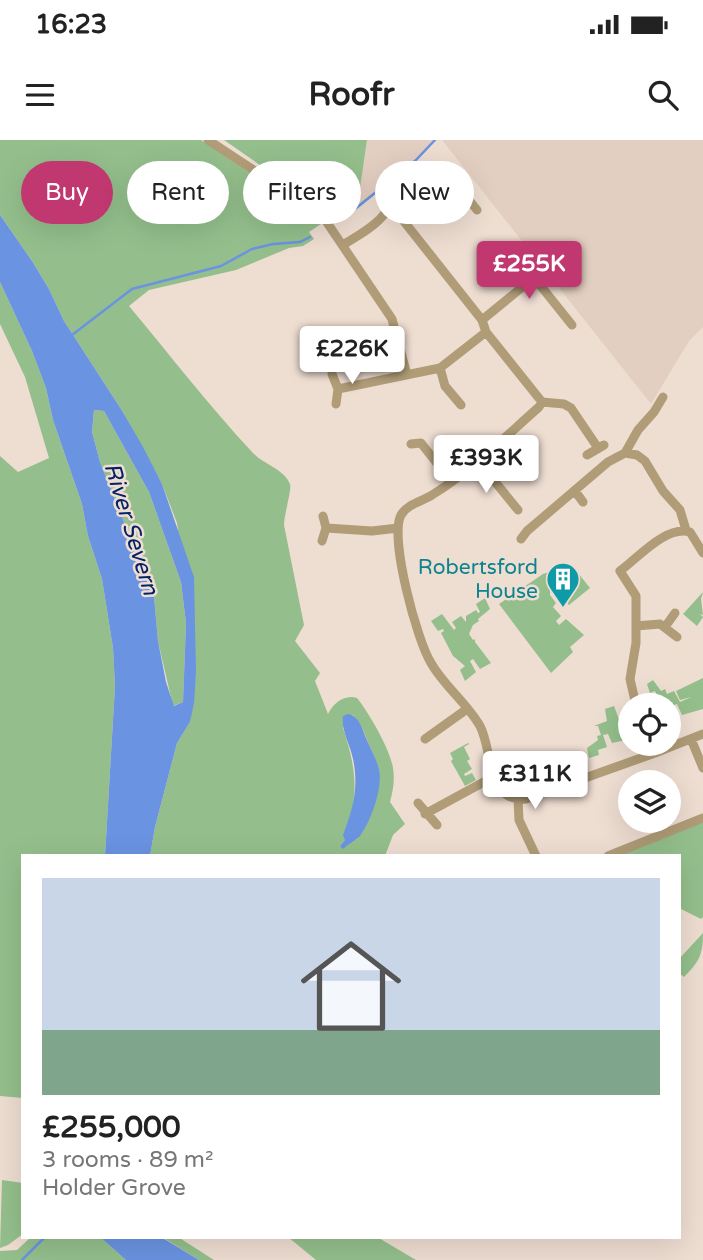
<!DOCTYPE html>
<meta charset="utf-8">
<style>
:root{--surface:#fff;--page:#f2f2f2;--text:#222;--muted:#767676;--accent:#c13770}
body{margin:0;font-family:"Varela Round",sans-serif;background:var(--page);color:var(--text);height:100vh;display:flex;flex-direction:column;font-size:26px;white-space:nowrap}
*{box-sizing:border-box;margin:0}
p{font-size:23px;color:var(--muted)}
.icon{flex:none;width:38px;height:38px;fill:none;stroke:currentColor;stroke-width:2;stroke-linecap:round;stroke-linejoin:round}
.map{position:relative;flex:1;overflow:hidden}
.drawer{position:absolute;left:21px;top:714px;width:660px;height:385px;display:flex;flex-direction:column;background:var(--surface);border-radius:0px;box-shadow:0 7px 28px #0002}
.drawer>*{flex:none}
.top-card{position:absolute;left:21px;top:21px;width:662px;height:63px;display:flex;gap:14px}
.tools{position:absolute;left:618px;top:553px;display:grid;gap:14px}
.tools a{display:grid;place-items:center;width:63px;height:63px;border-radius:50%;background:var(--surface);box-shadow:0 7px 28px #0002;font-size:35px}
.price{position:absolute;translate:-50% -60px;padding:0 16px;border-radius:7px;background:#fff;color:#222;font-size:23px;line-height:46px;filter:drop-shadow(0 2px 4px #0008)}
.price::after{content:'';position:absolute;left:50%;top:42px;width:21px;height:16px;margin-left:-10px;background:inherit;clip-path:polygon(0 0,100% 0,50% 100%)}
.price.active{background:var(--accent);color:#fff}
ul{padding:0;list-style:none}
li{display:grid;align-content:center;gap:14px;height:371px;padding:0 21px}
li span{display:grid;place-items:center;height:217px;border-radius:0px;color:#555}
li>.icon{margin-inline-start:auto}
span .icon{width:126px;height:126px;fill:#fffc;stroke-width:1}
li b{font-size:30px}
.tag{padding:0 24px;border-radius:32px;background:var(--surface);box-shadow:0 7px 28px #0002;font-size:24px;line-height:63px}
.tag.active{background:var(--accent);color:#fff}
.status{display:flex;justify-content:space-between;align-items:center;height:49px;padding:0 35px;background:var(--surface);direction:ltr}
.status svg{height:19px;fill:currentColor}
header{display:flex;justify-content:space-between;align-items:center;height:91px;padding:0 21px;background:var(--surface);font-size:32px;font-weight:700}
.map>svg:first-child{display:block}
.education{fill:#e3cfc1}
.green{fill:#94bf8c;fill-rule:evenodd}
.water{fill:#6a93e1;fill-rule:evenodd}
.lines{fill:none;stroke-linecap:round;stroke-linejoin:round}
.stream{stroke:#6a93e1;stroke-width:2.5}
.minor{stroke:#b09c77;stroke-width:9}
.labels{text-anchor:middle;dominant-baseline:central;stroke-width:5;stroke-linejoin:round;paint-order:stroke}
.culture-label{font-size:21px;fill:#0d838f;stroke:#eeddd1;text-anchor:end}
.water-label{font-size:23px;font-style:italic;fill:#032266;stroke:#eeddd1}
</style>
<div class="status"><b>16:23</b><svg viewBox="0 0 49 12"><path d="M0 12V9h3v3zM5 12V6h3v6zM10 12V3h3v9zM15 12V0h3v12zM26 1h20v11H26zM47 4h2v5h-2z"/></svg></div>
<header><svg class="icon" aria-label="menu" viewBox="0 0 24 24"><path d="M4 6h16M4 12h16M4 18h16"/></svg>Roofr<svg class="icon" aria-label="search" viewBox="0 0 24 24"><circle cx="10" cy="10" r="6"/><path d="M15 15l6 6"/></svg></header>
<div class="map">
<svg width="703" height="1120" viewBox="0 0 703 1120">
<rect width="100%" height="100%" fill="#eeddd1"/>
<path class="education" d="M 367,0 L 435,0 L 416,20 L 357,68 Z
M 442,0 L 703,0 L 703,187 L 689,201 L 651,264 Z"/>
<path class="green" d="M 0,0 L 201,0 L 317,78 L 321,84 L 309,92 L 314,99 L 303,106 L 289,108 L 236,130 L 149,150 L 129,166 C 170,215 209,266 253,313 C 263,324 284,329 290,344 C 292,349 284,375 284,385 L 304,485 L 295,501 L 320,533 L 315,541 L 328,574 C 333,564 344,554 357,558 C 369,573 390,609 393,628 C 395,640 393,651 390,662 L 405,684 L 393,695 L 385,716 L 150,716 L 155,687 L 177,603 L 190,582 L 196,533 L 177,383 L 162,344 L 121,269 L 64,181 L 49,149 L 32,121 L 0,75 ZM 353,575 L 363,590 L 379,629 L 367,683 L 357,699 L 340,706 L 345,700 C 358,654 358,634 343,588 Z
M 224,0 L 367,0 L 358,62 L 336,78 Z
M 0,142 L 32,211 L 46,248 L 53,280 L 82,364 L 88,396 L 102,439 L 113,508 L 115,546 L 105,716 L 23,716 L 23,958 L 0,956 L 0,316 L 18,332 L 49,318 L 25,237 L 0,184 Z
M 94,270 L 104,271 L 149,352 L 181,442 L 186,483 L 183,562 L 173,566 L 158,501 L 154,457 L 100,322 L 92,292 Z
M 558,429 L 578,433 L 590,448 L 569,465 L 554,450 L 550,451 L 550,455 L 556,463 L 553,467 L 561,476 L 556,481 L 559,485 L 566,479 L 584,495 L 570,507 L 573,512 L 551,533 L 499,464 L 543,434 Z
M 703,452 L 701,459 L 703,475 L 700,474 L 703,477 L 697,486 L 683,474 Z
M 485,458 L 490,469 L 478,479 L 479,481 L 473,485 L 469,494 L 473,500 L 475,499 L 475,502 L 491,523 L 480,529 L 473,519 L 470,521 L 476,532 L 465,541 L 460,530 L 465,526 L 453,516 L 441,493 L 444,491 L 443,489 L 438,491 L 431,481 L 442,474 L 454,490 L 456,488 L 452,482 L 461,476 L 466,482 L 466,476 L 476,470 L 478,473 L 480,472 L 476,464 Z
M 703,538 L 703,569 L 682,575 L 677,564 L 672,566 L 669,559 L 660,562 L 655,551 L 650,553 L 647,544 L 653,540 L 661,551 L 665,549 L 667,554 L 674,551 L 680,562 L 691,557 L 680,560 L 676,551 Z
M 614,566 L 623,590 L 626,593 L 630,592 L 630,599 L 612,603 L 608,594 L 603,595 L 607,607 L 598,610 L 599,615 L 589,618 L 587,608 L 598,600 L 597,596 L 601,595 L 598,586 L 594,586 L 607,581 L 605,569 Z
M 468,603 L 469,604 L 464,607 L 470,619 L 467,621 L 472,629 L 464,634 L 465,636 L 472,633 L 476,640 L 465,646 L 451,621 L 453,619 L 450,613 Z
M 703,681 L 703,777 L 701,779 L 679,768 L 679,716 L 617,716 Z
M 703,793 C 703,815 699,822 684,837 L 679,833 L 679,819 Z
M 2,1040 L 23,1043 L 23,1094 L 8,1105 L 0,1108 Z
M 31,1097 L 100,1097 L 126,1120 L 0,1120 L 0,1111 L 17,1110 Z
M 162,1097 L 178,1097 L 214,1120 L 199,1120 Z
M 288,1097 L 377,1097 L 416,1120 L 316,1120 Z"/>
<path class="water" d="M 0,75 L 32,121 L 49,149 L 64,181 L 121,269 L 143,307 L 162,344 L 194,437 L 196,533 L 194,563 L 190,582 L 177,603 L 155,687 L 150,716 L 105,716 L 115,546 L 113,508 L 102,439 L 88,396 L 82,364 L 53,280 L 46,248 L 32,211 L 0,142 ZM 94,270 L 104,271 L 149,352 L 181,442 L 186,483 L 183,562 L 174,566 L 166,542 L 158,501 L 154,457 L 100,322 L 92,292 Z
M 348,574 C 359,576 362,588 366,598 C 370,608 376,618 379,629 C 383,648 371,681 360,696 C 355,701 348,704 343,709 L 340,706 L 345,700 L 343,695 C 353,669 359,647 353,619 C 350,604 341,591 343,576 Z
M 100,1097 L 161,1097 L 199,1120 L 126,1120 Z"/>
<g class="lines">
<path class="stream" d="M 345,77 L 416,20 L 435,0
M 72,195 L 132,149 L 221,126 L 252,109 L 273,104 L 300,102 L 310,97
M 22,1120 L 45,1097"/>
<path class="minor" d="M 208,0 L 314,70 L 326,81 L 392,179 L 407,235
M 391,65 L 482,180 L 486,192 L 542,262 L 539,267 C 506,296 470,332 432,355 C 423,361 407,364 401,375 C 389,397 417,501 431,523 C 444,546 467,563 480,586 C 493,610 486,663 526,659 L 655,613 L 651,604
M 343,105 C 354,98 369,90 379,80 C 401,57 410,32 448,34 L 477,70
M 482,180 L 526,144 L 533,143 L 540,145 L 572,185
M 440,228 L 445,246 L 461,265
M 332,234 L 338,249 L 336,264
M 338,249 L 440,228 L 486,192
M 542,262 L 564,264 L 571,268 L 598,308
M 411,304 L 421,303 L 451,341
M 625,313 L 638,290 L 654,272 L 663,257
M 587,315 L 604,305
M 478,321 L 518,370
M 575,351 L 583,362
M 326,388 L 372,391 L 398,388
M 521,399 L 527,391 L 608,322 L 625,313 L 637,315 L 645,321 L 663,351 L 680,370 L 686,390
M 322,401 L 326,388 L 323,376
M 636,486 L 660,484 L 677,497
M 665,487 L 675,473
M 636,565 L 630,539 L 636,503 L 636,456 L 620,431 C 638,418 666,385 690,392 L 703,413
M 425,599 L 467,569
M 691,599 L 703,628
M 655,613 L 703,594
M 518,659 L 519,680 L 536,716
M 418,663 L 437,685
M 425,674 L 493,637
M 608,716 L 703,678"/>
</g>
<defs>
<symbol id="building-pin" viewBox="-11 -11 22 30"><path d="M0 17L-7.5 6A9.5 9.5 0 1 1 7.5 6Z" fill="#0f9aa8" stroke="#eeddd1"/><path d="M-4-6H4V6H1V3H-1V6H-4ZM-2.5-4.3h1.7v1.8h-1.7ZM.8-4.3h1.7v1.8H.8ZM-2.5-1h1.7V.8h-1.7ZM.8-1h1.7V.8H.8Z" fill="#fff"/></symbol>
</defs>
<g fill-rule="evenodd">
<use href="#building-pin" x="544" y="420" width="38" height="52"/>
</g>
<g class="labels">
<g class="culture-label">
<text x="538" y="427">Robertsford<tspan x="538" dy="24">House</tspan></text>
</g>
<g class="water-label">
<text transform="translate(131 389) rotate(73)">River Severn</text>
</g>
</g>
</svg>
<div class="tools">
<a><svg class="icon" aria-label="locate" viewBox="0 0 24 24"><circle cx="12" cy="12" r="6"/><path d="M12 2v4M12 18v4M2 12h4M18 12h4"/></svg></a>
<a><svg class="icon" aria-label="layers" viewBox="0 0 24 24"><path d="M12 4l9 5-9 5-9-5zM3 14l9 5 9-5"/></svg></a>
</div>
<b class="price active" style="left:529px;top:161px">£255K</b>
<b class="price" style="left:352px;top:246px">£226K</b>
<b class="price" style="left:486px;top:355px">£393K</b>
<b class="price" style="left:535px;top:671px">£311K</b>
<div class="top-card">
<a class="tag active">Buy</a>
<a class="tag">Rent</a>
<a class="tag">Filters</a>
<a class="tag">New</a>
</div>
<section class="drawer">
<ul>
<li><span style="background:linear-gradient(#c9d6e8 70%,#7fa58c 0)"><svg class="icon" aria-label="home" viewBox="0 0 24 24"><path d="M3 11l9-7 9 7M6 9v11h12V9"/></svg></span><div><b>£255,000</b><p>3 rooms · 89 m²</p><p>Holder Grove</p></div></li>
</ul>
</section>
</div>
